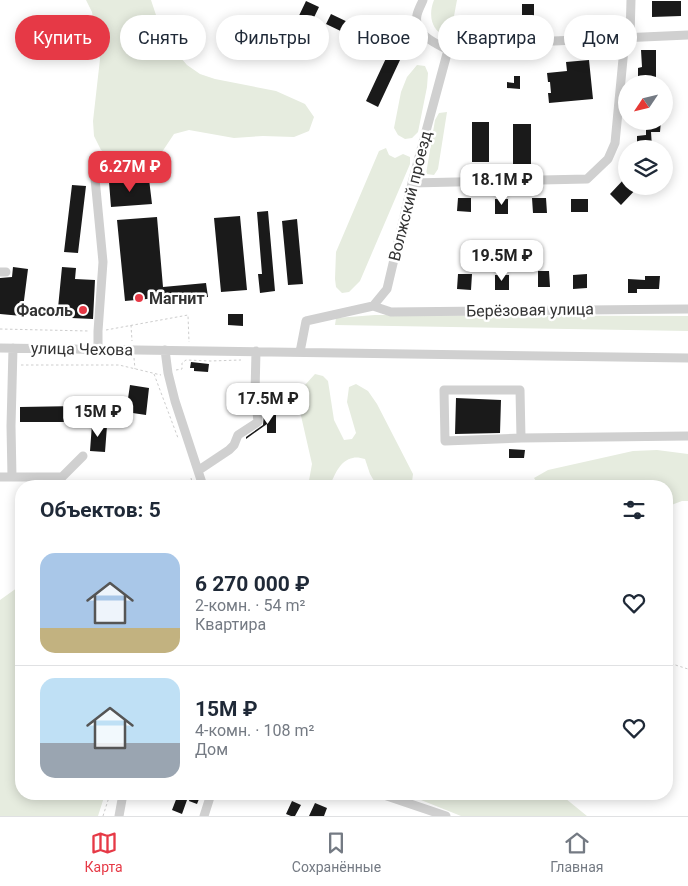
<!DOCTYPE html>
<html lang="ru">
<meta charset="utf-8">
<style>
:root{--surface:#fff;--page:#f2f2f3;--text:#1f2937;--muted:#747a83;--line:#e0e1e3;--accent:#e63946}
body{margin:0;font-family:Roboto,sans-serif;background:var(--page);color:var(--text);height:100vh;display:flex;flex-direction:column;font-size:19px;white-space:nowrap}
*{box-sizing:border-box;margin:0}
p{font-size:16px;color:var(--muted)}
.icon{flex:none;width:28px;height:28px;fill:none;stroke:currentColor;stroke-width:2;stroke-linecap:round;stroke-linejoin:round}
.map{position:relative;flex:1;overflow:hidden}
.details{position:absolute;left:15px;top:480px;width:658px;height:320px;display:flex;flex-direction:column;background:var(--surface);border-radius:20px;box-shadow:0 2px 12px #0003}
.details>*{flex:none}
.guide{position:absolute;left:15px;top:15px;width:659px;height:45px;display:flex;gap:10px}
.needle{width:32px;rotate:235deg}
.buttons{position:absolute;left:618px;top:75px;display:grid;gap:10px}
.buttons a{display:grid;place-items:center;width:55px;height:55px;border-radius:50%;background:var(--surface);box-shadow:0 2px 12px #0003;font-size:25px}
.price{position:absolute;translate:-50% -42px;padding:0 11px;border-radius:10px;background:#fff;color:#222;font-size:16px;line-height:32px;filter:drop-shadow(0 1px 2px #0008)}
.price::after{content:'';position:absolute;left:50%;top:30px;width:15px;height:11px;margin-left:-8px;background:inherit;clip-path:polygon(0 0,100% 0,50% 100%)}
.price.on{background:var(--accent);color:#fff}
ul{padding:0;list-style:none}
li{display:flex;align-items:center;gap:15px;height:125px;padding:0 25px}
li+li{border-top:1px solid var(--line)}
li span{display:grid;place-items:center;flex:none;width:140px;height:100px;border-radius:15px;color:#555}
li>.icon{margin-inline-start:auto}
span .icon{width:60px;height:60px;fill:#fffc;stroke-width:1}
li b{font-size:21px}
h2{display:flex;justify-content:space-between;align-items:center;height:60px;padding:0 25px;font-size:21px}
.pill{padding:0 18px;border-radius:22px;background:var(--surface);box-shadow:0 2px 12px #0003;font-size:18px;line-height:45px}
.pill.on{background:var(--accent);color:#fff}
.tabs{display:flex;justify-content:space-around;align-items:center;height:70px;border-top:1px solid var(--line);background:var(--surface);font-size:14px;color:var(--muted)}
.tabs a{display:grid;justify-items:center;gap:2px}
.tabs .on{color:var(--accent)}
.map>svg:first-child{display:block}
.green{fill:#e6ecdf}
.building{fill:#1a1a1a}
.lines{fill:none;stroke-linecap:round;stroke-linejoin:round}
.path{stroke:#cdcdcd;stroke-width:1;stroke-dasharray:2.5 2.5;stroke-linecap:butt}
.minor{stroke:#d0d0d0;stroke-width:9}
.poi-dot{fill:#e63946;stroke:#fff;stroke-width:2}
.labels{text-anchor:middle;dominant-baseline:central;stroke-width:5;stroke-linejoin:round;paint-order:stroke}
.street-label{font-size:16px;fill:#333;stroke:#fff}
.poi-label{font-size:16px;font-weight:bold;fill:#333;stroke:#fff;text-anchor:start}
</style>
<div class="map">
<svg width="688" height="816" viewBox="0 0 688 816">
<rect width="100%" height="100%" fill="#fff"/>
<path class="green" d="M 86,0 L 151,0 L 161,30 L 168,43 L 187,65 L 200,74 L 215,79 L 276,91 L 305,104 L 314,117 L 309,131 L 294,137 L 263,136 L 234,138 L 189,130 L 174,134 L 158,158 L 145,165 L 129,164 L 114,159 L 101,150 L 94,136 L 93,121 L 100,59 L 92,12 Z
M 434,0 L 457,0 L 454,16 L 455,29 L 454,35 L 447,37 C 431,31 428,15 434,0 Z
M 417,65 L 425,66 L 428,73 L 427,87 L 418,132 L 412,138 L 405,139 L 398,135 L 394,128 L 401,92 L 407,77 Z
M 447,112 L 438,169 L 434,175 L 426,174 L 435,120 L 439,113 Z
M 386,148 L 389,155 L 395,158 L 403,154 L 410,157 L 410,164 L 360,281 L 349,292 L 342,293 L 336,287 L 335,279 L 336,252 L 379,151 Z
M 375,315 L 688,316 L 688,331 L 335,325 L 336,318 Z
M 315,374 L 323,376 L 328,381 L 334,420 L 344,440 L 352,439 L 356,433 L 347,402 L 349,387 L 356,384 L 368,391 L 377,404 L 413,474 L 412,482 L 409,486 L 377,486 L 370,474 L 365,459 C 361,458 356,457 353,458 C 340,460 334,476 330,486 L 308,486 L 312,464 L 299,407 L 305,385 Z
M 657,450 L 688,454 L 688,501 L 682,501 L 666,507 L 666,486 L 539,486 L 534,478 L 548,470 L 633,451 Z
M 21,585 L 21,794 L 105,794 L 98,816 L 0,816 L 0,600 Z
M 406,794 L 560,794 L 587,816 L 461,816 Z"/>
<path class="building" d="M 306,1 L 319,7 L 297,53 L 284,47 Z
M 652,1 L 681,1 L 681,16 L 652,17 Z
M 522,4 L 534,4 L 534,17 L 522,17 Z
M 331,14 L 377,36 L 372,46 L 326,24 Z
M 641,50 L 656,50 L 656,84 L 638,84 L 638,68 L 642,67 Z
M 388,54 L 400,60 L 378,107 L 366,101 Z
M 589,60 L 593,99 L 549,103 L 548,93 L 551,93 L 550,82 L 548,82 L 547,73 L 567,71 L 566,62 Z
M 514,76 L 520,76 L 520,89 L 507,88 L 507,82 L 514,83 Z
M 646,121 L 661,121 L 660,132 L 651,132 L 652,147 L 637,148 L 637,136 L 646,135 Z
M 472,122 L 489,122 L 489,162 L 472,162 Z
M 513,124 L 531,124 L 531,164 L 513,164 Z
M 626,177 L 626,186 L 639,186 L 621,205 L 610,194 Z
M 149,179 L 152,204 L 111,207 L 109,182 Z
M 72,185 L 86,186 L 78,253 L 64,252 Z
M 458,198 L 471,198 L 471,212 L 457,211 Z
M 532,198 L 546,198 L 547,213 L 533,213 Z
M 495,199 L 508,199 L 508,214 L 495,214 Z
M 571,199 L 588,199 L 588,212 L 571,212 Z
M 268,211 L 275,291 L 260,293 L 258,274 L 262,274 L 257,212 Z
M 240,216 L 247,290 L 221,292 L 214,218 Z
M 157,217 L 163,287 L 206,283 L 208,297 L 170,301 L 169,297 L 125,301 L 117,220 Z
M 297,219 L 303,284 L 288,285 L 282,221 Z
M 13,267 L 28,269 L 22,316 L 0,314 L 0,278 L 12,277 Z
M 62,267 L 76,268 L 75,279 L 95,280 L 93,319 L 50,317 L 50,308 L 58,308 Z
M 538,271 L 549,271 L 550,287 L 538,287 Z
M 458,274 L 472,274 L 471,290 L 457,289 Z
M 587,274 L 587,288 L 573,289 L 573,275 Z
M 495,275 L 509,275 L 509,290 L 495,290 Z
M 645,276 L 660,276 L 659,289 L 637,289 L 637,293 L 628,293 L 628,279 L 645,280 Z
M 228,314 L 243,314 L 243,326 L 228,325 Z
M 191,362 L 209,364 L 208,372 L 194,371 L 194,368 L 190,368 Z
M 130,385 L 149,388 L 146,415 L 126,412 Z
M 456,398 L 501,400 L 500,433 L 455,434 Z
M 78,406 L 78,422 L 20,422 L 20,407 Z
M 264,415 L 276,415 L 276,433 L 267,433 L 267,424 L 246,439 L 246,437 L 263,425 Z
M 92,424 L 107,426 L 105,452 L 90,451 Z
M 509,449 L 525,450 L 524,458 L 509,458 Z
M 191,794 L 201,794 L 197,804 L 189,801 Z
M 177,797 L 187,800 L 182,814 L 172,810 Z
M 292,801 L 301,805 L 295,816 L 291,816 L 286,814 Z
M 315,803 L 327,808 L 324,816 L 309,816 Z"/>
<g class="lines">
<path class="path" d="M 131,325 L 132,341
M 0,329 L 89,331
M 106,330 L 188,315 L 189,342
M 134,358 L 135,369
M 21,365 L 119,365 L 161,375
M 176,370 L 182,369 L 182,363 L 186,360 L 210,361 L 241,360
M 154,374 L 178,438
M 191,478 L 193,486
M 666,662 L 688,669
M 103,816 L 110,794"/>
<path class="minor" d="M 630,38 L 631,0
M 448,50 L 509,43 L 688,35
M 94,168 L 103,262 L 98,331 L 98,349
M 412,183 L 587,179 L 608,159 L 615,143 L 625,38
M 0,272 L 6,272
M 373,306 L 391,312 L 688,309
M 0,348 L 688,358
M 165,350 L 168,373 L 175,401 L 203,486
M 300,352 L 306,321 L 373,306 L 387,289 L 412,183 L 448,50 C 435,43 413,34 417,15 C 418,10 421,5 423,0
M 521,438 L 520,390 L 444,390 L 445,441 L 521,438 L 688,436
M 199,470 L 229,450 L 234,445 L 238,435 L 258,422 L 255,393 L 256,351
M 0,477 L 12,477 L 11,426 L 13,348
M 12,477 L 62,477 L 83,456
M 381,794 L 446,816
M 119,816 L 123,794
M 204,816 L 211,794"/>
</g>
<g class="poi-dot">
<circle cx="139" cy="298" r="5"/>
<circle cx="83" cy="310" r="5"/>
</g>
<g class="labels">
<g class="street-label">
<text transform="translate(410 196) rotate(-76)">Волжский проезд</text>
<text transform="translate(530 310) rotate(-1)">Берёзовая улица</text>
<text transform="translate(82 349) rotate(1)">улица Чехова</text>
</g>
<g class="poi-label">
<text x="149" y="298">Магнит</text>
<text x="73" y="310" text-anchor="end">Фасоль</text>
</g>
</g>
</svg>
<div class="buttons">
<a><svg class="needle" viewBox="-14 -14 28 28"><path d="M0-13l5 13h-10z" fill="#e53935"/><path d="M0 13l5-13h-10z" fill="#747a83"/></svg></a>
<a><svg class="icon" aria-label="layers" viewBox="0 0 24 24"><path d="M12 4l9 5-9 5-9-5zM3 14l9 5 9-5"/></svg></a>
</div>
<b class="price on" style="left:130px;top:193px">6.27M ₽</b>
<b class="price" style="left:502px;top:206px">18.1M ₽</b>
<b class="price" style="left:502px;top:282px">19.5M ₽</b>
<b class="price" style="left:268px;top:425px">17.5M ₽</b>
<b class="price" style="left:98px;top:438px">15M ₽</b>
<div class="guide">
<a class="pill on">Купить</a>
<a class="pill">Снять</a>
<a class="pill">Фильтры</a>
<a class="pill">Новое</a>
<a class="pill">Квартира</a>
<a class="pill">Дом</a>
</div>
<section class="details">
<h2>Объектов: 5<svg class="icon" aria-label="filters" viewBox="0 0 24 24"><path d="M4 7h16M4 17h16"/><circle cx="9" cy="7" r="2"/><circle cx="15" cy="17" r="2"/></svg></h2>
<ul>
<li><span style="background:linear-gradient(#a9c7e8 75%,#c2b280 0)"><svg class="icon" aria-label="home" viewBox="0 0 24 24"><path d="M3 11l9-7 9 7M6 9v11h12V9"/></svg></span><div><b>6 270 000 ₽</b><p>2-комн. · 54 m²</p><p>Квартира</p></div><svg class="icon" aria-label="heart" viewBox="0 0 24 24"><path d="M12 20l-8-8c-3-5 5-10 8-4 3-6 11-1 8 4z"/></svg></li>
<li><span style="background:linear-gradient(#bfe0f5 65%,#9aa5b1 0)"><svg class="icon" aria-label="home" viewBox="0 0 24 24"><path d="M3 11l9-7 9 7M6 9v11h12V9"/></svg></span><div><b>15M ₽</b><p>4-комн. · 108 m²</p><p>Дом</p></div><svg class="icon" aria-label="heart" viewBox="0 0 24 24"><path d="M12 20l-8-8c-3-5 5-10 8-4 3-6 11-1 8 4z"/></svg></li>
</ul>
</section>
</div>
<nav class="tabs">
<a class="on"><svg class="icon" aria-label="map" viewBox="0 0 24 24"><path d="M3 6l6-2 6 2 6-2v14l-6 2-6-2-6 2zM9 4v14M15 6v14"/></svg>Карта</a>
<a><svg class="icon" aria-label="saved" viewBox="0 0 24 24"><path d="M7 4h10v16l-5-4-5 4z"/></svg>Сохранённые</a>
<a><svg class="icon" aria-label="home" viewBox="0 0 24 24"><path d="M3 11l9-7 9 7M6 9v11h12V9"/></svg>Главная</a>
</nav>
